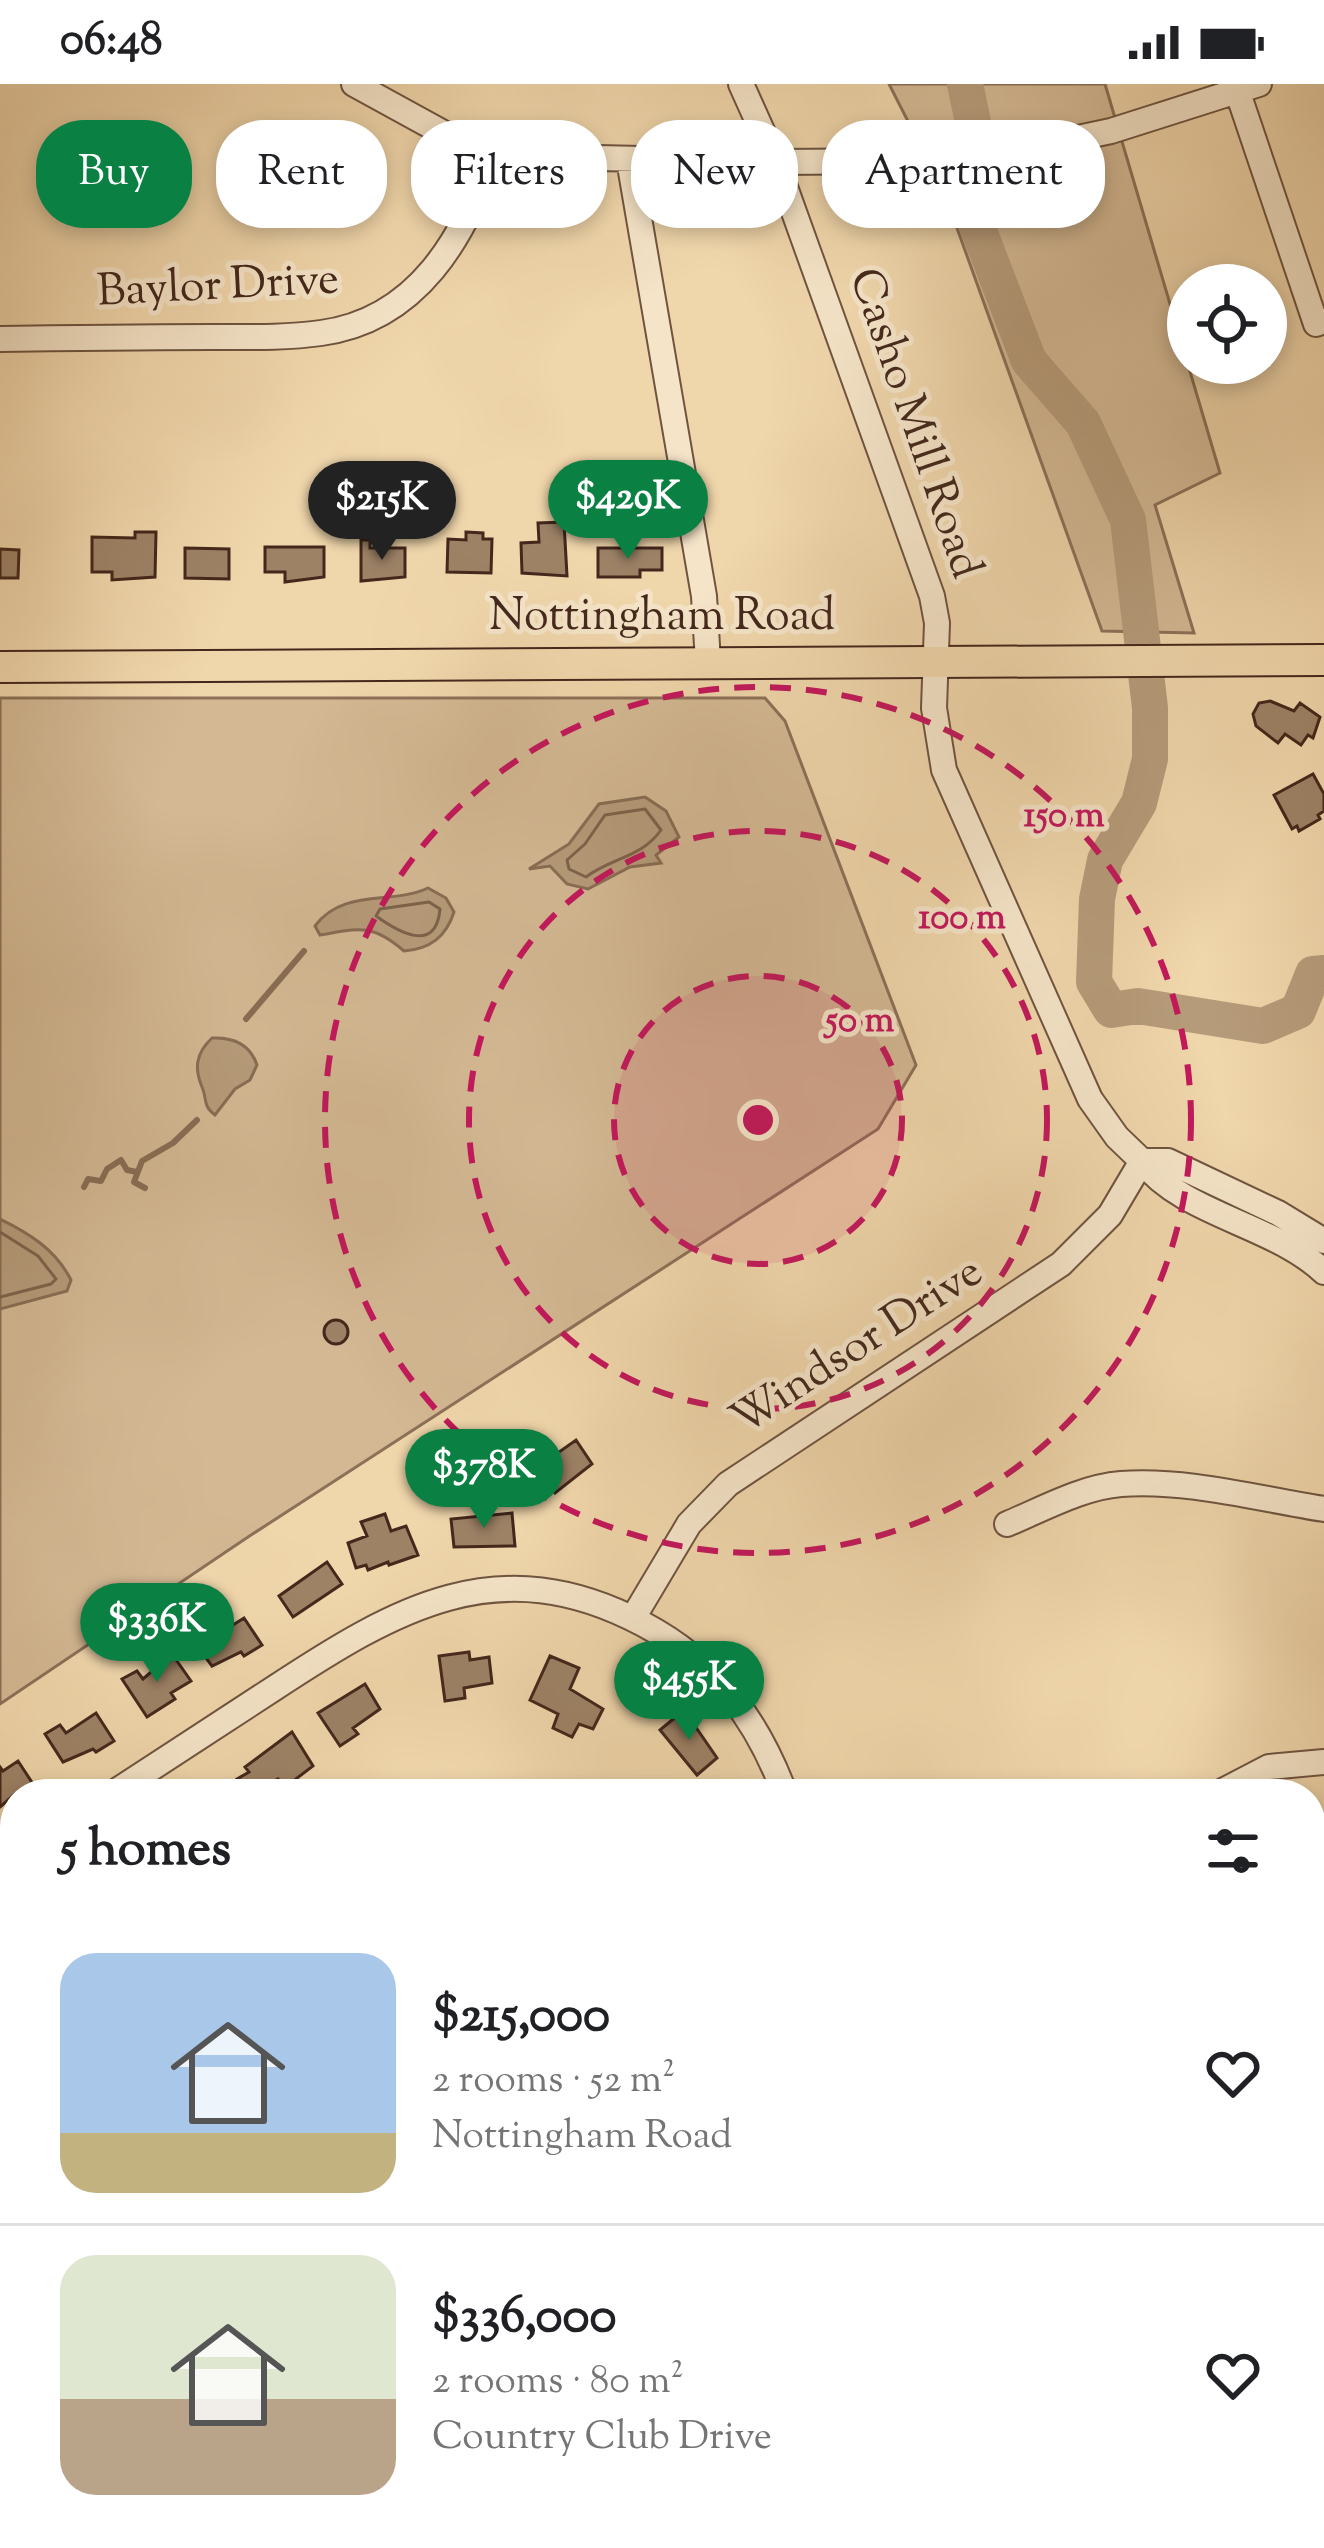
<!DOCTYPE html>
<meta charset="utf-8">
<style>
:root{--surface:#fff;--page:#f2f2f2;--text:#202124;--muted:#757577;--line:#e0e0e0;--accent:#0b8043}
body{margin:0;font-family:"Sorts Mill Goudy",serif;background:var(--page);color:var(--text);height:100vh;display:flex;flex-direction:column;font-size:45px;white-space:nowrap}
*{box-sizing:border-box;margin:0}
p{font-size:39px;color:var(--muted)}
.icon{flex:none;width:66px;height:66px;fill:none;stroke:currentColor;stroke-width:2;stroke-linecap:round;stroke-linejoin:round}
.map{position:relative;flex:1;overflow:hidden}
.drawer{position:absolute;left:0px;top:1695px;width:1326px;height:771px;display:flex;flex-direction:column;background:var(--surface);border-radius:48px 48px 0 0;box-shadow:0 6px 18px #0003}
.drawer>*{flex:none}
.hud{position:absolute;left:36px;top:36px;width:1254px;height:108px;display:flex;gap:24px}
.controls{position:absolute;left:1167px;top:180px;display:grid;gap:24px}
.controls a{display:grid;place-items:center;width:120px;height:120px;border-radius:50%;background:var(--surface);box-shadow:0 6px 18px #0003;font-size:60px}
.price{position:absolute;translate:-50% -102px;padding:0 27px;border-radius:42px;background:var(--accent);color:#fff;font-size:39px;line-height:78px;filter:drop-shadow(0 3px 6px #0008)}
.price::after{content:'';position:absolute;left:50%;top:72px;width:36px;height:27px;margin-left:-18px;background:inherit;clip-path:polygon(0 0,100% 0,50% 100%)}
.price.on{background:#222;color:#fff}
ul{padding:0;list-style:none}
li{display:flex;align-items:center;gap:36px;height:300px;padding:0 60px}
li+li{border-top:3px solid var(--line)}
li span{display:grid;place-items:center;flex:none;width:336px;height:240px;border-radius:36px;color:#555}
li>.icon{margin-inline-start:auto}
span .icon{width:144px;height:144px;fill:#fffc;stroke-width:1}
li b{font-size:51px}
h2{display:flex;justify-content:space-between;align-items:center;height:144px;padding:0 60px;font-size:51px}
.chip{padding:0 42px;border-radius:48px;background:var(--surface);box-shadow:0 6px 18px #0003;font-size:42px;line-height:108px}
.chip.on{background:var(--accent);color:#fff}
.status{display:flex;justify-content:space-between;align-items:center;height:84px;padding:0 60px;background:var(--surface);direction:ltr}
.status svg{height:33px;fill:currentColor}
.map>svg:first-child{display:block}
.green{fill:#d3b893;stroke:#8c7058;stroke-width:3}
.water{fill:#b69b7a;stroke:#886d54;stroke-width:3}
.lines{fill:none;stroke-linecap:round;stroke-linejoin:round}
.shore{stroke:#7d624b;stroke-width:3}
.stream{stroke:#886d54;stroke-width:6}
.river{stroke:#b69b7a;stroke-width:36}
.building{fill:#9d8266;stroke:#44281c;stroke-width:3}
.minor-casing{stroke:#6f5440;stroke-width:28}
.major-casing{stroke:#44281c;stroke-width:34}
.minor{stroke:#f5e4c8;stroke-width:24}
.major{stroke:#f0d6ab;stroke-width:30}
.ring{fill:none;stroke:#c2185b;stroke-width:6;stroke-dasharray:21 15}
.labels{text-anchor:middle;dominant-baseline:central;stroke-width:10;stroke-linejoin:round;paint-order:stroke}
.street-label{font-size:45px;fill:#44281c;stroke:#f5e4c8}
.centre{fill:#c2185b;stroke:#f5e4c8;stroke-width:6}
.ring-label{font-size:36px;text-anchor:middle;font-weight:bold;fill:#c2185b;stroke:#f5e4c8;stroke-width:10;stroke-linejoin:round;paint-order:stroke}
</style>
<div class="status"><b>06:48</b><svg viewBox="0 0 49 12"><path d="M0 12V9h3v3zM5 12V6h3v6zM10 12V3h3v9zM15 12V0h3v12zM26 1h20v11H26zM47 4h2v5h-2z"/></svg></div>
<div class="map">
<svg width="1324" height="2464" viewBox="0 0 1324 2464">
<rect width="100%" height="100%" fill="#f0d6ab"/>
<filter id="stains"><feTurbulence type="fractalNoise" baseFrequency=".00167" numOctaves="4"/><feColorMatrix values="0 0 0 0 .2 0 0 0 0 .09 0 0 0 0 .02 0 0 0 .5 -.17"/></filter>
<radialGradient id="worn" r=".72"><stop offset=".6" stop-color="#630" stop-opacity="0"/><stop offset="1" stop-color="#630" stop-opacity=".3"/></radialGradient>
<path class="green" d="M 889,0 L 1105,0 L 1220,389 L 1155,421 L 1194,549 L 1102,547 L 944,108 Z
M 0,614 L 765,614 L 785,637 L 916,981 L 878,1045 L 248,1453 L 0,1620 Z"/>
<path class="water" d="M 645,713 L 666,727 L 679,753 L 656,771 L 661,779 L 630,783 L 588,805 L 567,800 L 550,782 L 529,785 L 569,760 L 599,720 Z
M 428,804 L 446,814 L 454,828 C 446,853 430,865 404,867 C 371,838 357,845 320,851 L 315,842 C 343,804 392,821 428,804 Z
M 212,954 C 233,953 250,960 257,981 L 250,996 L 235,1005 L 215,1031 C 202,1021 208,1017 202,1003 C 194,984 196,969 212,954 Z
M 0,1135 C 29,1149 56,1166 71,1196 L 67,1207 L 0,1225 Z"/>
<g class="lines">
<path class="shore" d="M 645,725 L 661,746 C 641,774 613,773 586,793 L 569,785 L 567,776 L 585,760 L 605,731 Z
M 429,818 L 440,825 C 436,871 397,847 376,832 L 380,825 Z
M 0,1148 L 38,1172 L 56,1195 L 51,1200 L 0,1213"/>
<path class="stream" d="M 246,935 L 304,867
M 84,1103 L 88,1095 L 101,1097 L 107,1085 L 121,1076 L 127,1086 L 137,1088
M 145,1104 L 134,1098 L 142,1077 L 173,1059 L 197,1036"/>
<path class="river" d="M 965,0 L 973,38 L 976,139 L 1029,277 L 1083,339 L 1128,436 L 1150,624 L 1150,675 L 1139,719 L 1105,776 L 1097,815 L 1094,898 L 1111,926 L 1138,922 L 1263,942 L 1298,927 L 1313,890 L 1324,889"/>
</g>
<path class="building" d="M 564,438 L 567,492 L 522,489 L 521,459 L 539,458 L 538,439 Z
M 135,448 L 156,448 L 155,493 L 112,496 L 112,488 L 92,488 L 92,453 L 135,454 Z
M 466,448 L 483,449 L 483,455 L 492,455 L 491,489 L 447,488 L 448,455 L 466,456 Z
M 361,456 L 370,456 L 370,464 L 405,464 L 405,493 L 361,497 Z
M 265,463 L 324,463 L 324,493 L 285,498 L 285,488 L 265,488 Z
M 185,464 L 229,465 L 229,495 L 185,494 Z
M 598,464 L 662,464 L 662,486 L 640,486 L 640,493 L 598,493 Z
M 0,465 L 19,466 L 18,494 L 0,494 Z
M 1270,617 L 1294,627 L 1300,619 L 1320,633 L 1313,654 L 1308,651 L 1301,661 L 1285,650 L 1278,659 L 1256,642 L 1253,630 L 1259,619 Z
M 1313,690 L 1324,710 L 1324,727 L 1318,731 L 1320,735 L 1299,747 L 1297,742 L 1292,745 L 1274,711 Z
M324 1248a12 12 0 1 1 24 0a12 12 0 1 1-24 0Z
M 576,1356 L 592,1380 L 555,1409 L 527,1379 L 548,1362 L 555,1371 Z
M 512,1429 L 515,1462 L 454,1463 L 451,1435 Z
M 385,1430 L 391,1447 L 406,1442 L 418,1471 L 389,1481 L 388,1478 L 368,1486 L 366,1481 L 356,1484 L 348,1459 L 367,1452 L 361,1438 Z
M 327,1478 L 342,1500 L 293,1533 L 279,1512 Z
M 244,1534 L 262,1561 L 244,1572 L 241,1568 L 212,1582 L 192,1555 L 211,1543 L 217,1551 Z
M 469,1568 L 470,1576 L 489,1573 L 492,1599 L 464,1604 L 465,1614 L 445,1617 L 439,1572 Z
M 172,1570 L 191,1597 L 171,1609 L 175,1615 L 147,1633 L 122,1595 L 137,1587 L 143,1595 Z
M 550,1572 L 579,1584 L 570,1605 L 603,1625 L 593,1645 L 579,1640 L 572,1653 L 553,1644 L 558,1630 L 530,1616 Z
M 365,1600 L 380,1625 L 353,1644 L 358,1650 L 340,1662 L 318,1629 Z
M 684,1626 L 717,1674 L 697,1691 L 660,1646 Z
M 96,1629 L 114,1657 L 96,1668 L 93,1665 L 63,1678 L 45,1650 L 60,1641 L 66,1649 Z
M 292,1648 L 313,1682 L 284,1704 L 278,1695 L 247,1710 L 237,1695 L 249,1688 L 245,1683 Z
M 18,1677 L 37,1706 L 15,1710 L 0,1723 L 0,1683 L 3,1687 Z
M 1,1836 L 15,1857 L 15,1888 L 6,1894 L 0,1889 Z
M 0,2006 L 15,2028 L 15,2035 L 0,2045 Z
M 15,2256 L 15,2308 L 4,2313 L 0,2303 L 0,2262 Z
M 58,2451 L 93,2451 L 98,2464 L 64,2464 Z
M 230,2451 L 260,2451 L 265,2464 L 220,2464 L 233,2458 Z"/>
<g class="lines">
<defs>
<path id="minor" d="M 354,0 L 447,51 L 509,72 L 776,78 L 916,77 L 997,71 L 1111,47 L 1259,0
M 1235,0 L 1316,240 L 1324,237
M 629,76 L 704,512 L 708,578
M 0,255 C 70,254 140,253 211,253 C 247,253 285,254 321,249 C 418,236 464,153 494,69
M 1324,1157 L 1278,1129 L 1168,1077 L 1142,1077 C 1183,1131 1273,1140 1324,1188
M 1007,1440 C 1043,1425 1082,1403 1121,1400 C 1187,1395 1259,1415 1324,1425
M 633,1534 L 689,1440 L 728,1400 L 1061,1180 L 1110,1131 L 1142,1077 L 1117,1053 L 1090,1015 L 944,686 L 934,624 L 937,539 L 932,512 L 776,78 L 741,0
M 112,1710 C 166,1675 219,1640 273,1605 C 395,1525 498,1463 643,1540 C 715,1578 757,1635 785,1710
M 1217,1710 L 1269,1683 L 1324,1678
M 0,1783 L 15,1773
M 1311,2049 L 1324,2054
M 0,2100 L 15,2090
M 0,2137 L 15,2161
M 1311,2268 L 1324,2226
M 140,2451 L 145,2464
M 1071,2451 L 1076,2464"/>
<path id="major" d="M 0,583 L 1324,576"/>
</defs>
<use href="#minor" class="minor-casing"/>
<use href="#major" class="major-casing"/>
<use href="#minor" class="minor"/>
<use href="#major" class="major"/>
</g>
<circle cx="758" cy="1036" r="144" fill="#c2185b" fill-opacity=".12"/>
<g class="ring">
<circle cx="758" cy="1036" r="144"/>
<circle cx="758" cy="1036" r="289"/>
<circle cx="758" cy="1036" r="433"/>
</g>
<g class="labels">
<g class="street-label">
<text transform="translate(218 204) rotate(-3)">Baylor Drive</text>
<text transform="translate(913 340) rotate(71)">Casho Mill Road</text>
<text x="662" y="534">Nottingham Road</text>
<text transform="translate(858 1264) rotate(-33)">Windsor Drive</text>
</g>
</g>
<circle cx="758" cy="1036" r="18" class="centre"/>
<g class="ring-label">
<text x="1064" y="742">150 m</text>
<text x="962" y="844">100 m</text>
<text x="860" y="947">50 m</text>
</g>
<rect width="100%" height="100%" filter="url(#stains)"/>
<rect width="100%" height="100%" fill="url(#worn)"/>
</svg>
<div class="controls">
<a><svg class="icon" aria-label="locate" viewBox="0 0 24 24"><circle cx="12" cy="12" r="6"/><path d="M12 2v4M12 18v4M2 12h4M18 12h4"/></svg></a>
</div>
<b class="price" style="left:628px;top:478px">$429K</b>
<b class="price on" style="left:382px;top:479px">$215K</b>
<b class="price" style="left:484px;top:1447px">$378K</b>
<b class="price" style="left:157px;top:1601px">$336K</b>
<b class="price" style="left:689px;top:1659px">$455K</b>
<div class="hud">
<a class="chip on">Buy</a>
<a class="chip">Rent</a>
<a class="chip">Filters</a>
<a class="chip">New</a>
<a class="chip">Apartment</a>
</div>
<section class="drawer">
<h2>5 homes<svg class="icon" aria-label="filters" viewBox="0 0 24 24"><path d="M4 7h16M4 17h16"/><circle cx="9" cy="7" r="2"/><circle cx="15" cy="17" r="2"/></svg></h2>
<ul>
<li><span style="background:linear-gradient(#a9c7e8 75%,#c2b280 0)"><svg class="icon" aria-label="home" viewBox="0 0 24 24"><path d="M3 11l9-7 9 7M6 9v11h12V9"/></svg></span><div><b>$215,000</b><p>2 rooms · 52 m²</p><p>Nottingham Road</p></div><svg class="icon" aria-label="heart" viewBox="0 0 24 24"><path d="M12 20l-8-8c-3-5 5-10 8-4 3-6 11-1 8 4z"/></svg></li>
<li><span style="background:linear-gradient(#dfe7d0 60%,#b9a48a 0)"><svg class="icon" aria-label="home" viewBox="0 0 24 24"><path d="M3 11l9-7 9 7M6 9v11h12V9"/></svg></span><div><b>$336,000</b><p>2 rooms · 80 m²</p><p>Country Club Drive</p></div><svg class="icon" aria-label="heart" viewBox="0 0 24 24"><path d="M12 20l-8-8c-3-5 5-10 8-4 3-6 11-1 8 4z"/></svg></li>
</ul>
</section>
</div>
